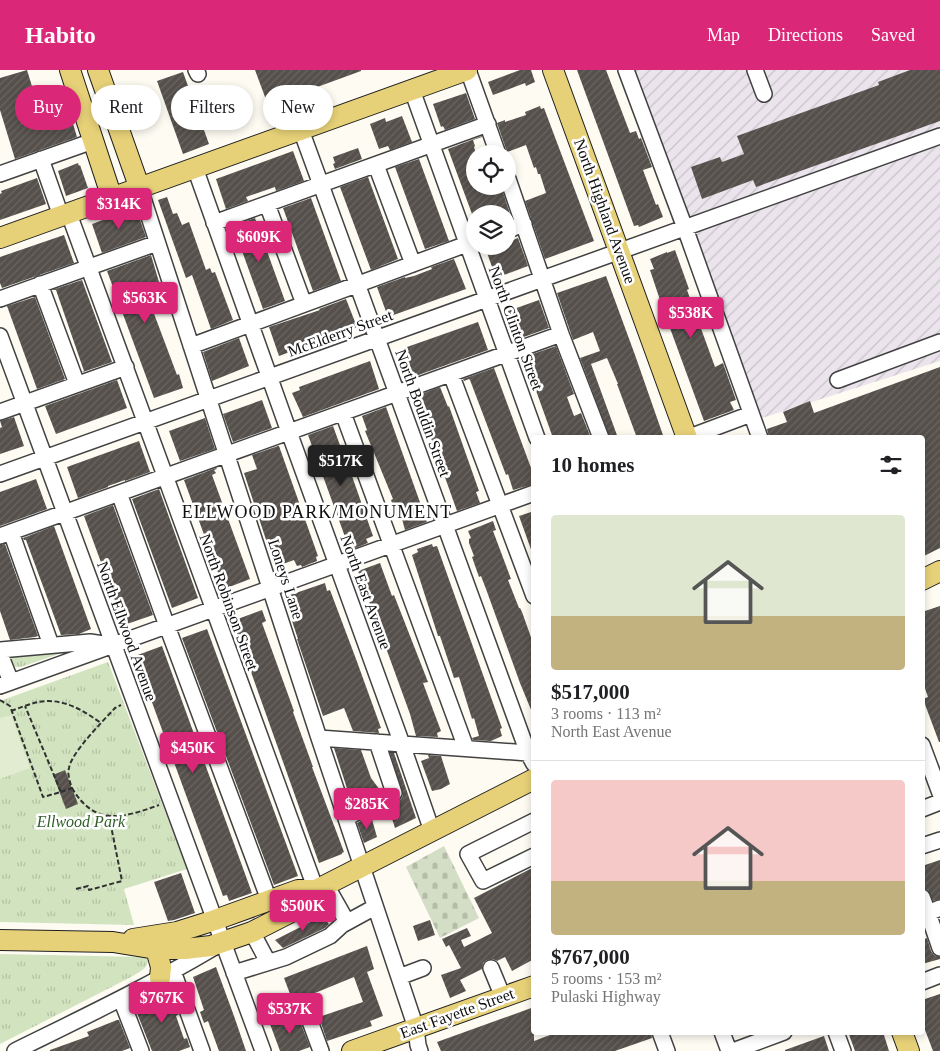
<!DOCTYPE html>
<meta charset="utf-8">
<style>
:root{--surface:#fff;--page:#f2f2f2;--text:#202124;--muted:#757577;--line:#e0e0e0;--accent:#db2777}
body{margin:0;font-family:Georgia,serif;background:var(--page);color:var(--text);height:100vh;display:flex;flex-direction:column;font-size:19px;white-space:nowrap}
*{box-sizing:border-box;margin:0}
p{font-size:16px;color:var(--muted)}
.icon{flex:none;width:28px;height:28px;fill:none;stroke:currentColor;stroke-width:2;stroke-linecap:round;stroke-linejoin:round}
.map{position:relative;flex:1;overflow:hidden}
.side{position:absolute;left:531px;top:365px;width:394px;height:600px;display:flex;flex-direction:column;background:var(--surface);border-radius:5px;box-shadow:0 2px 8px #0003}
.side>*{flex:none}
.banner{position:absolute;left:15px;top:15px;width:441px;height:45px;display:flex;gap:10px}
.buttons{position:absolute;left:466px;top:75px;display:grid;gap:10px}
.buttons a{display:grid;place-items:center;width:50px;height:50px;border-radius:50%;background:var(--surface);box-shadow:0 2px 8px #0003;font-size:25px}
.price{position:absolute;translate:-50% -42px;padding:0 11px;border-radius:5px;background:var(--accent);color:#fff;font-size:16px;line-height:32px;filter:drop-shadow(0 1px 2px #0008)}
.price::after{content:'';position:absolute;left:50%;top:30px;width:15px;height:11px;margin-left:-8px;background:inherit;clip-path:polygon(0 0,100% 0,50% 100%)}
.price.current{background:#222;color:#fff}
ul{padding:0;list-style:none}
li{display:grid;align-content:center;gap:10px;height:265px;padding:0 20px}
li+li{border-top:1px solid var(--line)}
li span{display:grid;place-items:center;height:155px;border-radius:5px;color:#555}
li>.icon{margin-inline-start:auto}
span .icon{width:90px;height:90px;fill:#fffc;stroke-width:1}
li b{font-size:21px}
h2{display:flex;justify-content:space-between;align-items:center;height:60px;padding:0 20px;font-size:21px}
.pill{padding:0 18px;border-radius:22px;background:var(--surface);box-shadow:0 2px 8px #0003;font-size:18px;line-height:45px}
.pill.current{background:var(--accent);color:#fff}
header{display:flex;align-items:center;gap:30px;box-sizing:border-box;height:70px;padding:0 25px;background:var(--accent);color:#fff}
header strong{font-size:24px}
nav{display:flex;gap:28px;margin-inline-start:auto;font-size:18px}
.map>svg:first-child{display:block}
.industrial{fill:url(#industrial-furrows)}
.cemetery{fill:url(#cemetery-stones)}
.park{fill:url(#park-tufts)}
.pitch{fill:#e1ecd0}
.building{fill:url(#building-hatch)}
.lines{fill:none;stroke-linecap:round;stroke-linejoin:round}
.minor-casing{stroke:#424242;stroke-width:18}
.major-casing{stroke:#202020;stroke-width:22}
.path{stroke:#313131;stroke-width:2;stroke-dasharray:5 2.5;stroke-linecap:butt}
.minor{stroke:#fff;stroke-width:15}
.major{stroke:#e7d178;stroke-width:20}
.labels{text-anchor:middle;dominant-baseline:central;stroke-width:5;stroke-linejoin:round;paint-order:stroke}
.street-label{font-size:16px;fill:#0f0f0f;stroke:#fff}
.park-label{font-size:16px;font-style:italic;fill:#305e27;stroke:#fff}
.neighbourhood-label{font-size:18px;letter-spacing:1px;fill:#0f0f0f;stroke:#fff}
</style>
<header>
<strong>Habito</strong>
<nav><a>Map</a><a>Directions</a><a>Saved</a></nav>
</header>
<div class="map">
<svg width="940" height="981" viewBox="0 0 940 981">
<defs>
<pattern id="industrial-furrows" width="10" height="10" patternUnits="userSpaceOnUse" patternTransform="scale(1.25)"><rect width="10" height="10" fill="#ebe4ec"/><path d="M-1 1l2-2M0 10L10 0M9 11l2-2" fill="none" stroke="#c8c2c9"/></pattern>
<pattern id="cemetery-stones" width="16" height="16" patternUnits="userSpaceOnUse" patternTransform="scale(1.25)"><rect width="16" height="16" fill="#d4ddc5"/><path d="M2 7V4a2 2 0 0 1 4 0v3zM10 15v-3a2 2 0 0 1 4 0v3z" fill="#b5bca8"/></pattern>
<pattern id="park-tufts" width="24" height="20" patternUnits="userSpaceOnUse" patternTransform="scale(1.25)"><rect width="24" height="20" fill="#d1e4bf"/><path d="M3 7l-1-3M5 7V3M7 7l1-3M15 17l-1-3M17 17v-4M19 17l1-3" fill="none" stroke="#b2c2a3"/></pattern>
<pattern id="building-hatch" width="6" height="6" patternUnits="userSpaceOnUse" patternTransform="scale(1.25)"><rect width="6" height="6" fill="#56504c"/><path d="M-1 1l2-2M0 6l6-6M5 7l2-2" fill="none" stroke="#696561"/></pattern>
</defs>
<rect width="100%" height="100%" fill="#fdfbf2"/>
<path class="industrial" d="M 632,0 L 940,0 L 940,291 L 756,350 Z"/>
<path class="cemetery" d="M 444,776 L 479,848 L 440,868 L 406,797 Z"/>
<path class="park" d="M 79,577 L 21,597 L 15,597 L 12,593 L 9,586 Z
M 108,592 L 187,799 L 124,819 L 134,855 L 0,852 L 0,631 Z
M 0,884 L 143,887 L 148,889 C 148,899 140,901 133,906 L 0,974 Z"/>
<path class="pitch" d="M 11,645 L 30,698 L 0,709 L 0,648 Z"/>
<path class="building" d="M 27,0 L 43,52 L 70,44 L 77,67 L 15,89 L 0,40 L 0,8 Z
M 255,0 L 361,0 L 361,1 L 268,35 Z
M 520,0 L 531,0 L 535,12 L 526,16 L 525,13 L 493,25 L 488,12 Z
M 577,0 L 606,0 L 630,63 L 636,61 L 639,69 L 641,68 L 652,97 L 643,100 L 656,135 L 658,134 L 663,147 L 639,157 L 638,155 L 634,156 Z
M 910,0 L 940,0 L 940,51 L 756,117 L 753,110 L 702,129 L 691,97 L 720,87 L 722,92 L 744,84 L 737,66 L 879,15 L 878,12 Z
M 183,2 L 209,74 L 183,84 L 157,11 Z
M 466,23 L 475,49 L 445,60 L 443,56 L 441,57 L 433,34 Z
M 540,36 L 541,39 L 544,38 L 594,171 L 545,189 L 525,131 L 546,123 L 540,104 L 538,104 L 536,97 L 534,98 L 526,75 L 507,82 L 497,53 L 505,50 L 505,52 L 526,45 L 525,42 Z
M 402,46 L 412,72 L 390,80 L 388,76 L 379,79 L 370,54 L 385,48 L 386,52 Z
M 482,66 L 482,67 L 473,70 L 475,76 L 474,77 L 475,80 L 475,116 L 501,116 L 510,144 L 472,144 L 448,79 Z
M 358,78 L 362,89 L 335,99 L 333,94 L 335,93 L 333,87 Z
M 293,81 L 304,111 L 276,121 L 275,117 L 246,127 L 248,131 L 226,139 L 216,109 Z
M 419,89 L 449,171 L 425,179 L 395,97 Z
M 78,93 L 79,96 L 80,95 L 88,118 L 66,126 L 58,101 Z
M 368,107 L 398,189 L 371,200 L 340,117 Z
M 37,108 L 46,134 L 0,150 L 0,124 L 2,123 L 1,121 Z
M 167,127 L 173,144 L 177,143 L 182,155 L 189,152 L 206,200 L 210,198 L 212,203 L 215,202 L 233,250 L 211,259 L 192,205 L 186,208 L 158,130 Z
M 311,128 L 341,211 L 313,221 L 283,138 Z
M 136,138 L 146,167 L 102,183 L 92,154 Z
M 255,148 L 285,231 L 263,239 L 233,156 Z
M 64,165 L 74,193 L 2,218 L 0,213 L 0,187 Z
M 518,168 L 528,196 L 496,208 L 486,180 L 495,176 L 508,176 L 508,172 Z
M 675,180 L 689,219 L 687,220 L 715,297 L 723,293 L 736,330 L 730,332 L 734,340 L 704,351 L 663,239 L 650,200 L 654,199 L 650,189 L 667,182 L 667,183 Z
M 151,185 L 159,212 L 144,217 L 177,305 L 179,304 L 183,318 L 154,328 L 107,201 Z
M 454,189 L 466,219 L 388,247 L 377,217 L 405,207 L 405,208 L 414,206 L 432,199 L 431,197 Z
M 606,206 L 635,285 L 664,368 L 637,368 L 617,314 L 618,314 L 607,288 L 591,294 L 618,368 L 610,368 L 580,288 L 600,281 L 593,262 L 573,270 L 570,261 L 557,223 Z
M 82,210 L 112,292 L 83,302 L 82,302 L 84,301 L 56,220 L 52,220 Z
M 35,227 L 65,309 L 37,319 L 7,236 Z
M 346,229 L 357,257 L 279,286 L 269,257 L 320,240 L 319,239 Z
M 539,230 L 549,258 L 518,269 L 508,241 Z
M 478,252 L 488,280 L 410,308 L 401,284 L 408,281 L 407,277 Z
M 239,268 L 249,296 L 212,311 L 203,282 Z
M 556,276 L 574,324 L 567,327 L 574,346 L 581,343 L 591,368 L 553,368 L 524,287 Z
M 370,291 L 379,319 L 303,347 L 292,323 L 300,320 L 299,317 Z
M 940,297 L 940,478 L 922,487 L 922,368 L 769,368 L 767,359 L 787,352 L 783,342 L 810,331 L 814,343 Z
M 494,298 L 534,406 L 534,414 L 513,420 L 508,404 L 506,405 L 470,310 L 469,309 L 464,311 L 463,309 Z
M 117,310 L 127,338 L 56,364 L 45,336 Z
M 440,317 L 448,337 L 449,336 L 479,421 L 476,422 L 480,433 L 457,441 L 416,326 Z
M 262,330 L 272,358 L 233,372 L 223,344 Z
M 386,337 L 427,452 L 405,460 L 402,449 L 398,450 L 391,430 L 393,429 L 365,361 L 367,360 L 362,346 Z
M 14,347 L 24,376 L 0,384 L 0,358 L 2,357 L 0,351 Z
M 205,348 L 215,379 L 180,391 L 169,361 Z
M 333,356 L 345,389 L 346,389 L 373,466 L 366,469 L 368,473 L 353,479 L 351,475 L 348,475 L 308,365 Z
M 139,371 L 150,402 L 125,411 L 125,410 L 108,416 L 108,417 L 78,428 L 67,397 Z
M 278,376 L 279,376 L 318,486 L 316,487 L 317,491 L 302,497 L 301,495 L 297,496 L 294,490 L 275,497 L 244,403 L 257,399 L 252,385 Z
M 216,398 L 217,399 L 214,400 L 216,403 L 212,405 L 250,509 L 224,519 L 184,410 Z
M 36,409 L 47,439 L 0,456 L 0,422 Z
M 159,419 L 198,528 L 172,538 L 132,429 Z
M 113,435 L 153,545 L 124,555 L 84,446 Z
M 534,441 L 534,484 L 533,485 L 519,446 Z
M 493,451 L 496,460 L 493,461 L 511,509 L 508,510 L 519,538 L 520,538 L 522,542 L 532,570 L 534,569 L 534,647 L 520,613 L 486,519 L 481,506 L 479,507 L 472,487 L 474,486 L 469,473 L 469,469 L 471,468 L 468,461 Z
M 54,456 L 91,559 L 79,564 L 61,565 L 26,470 L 24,470 L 23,468 Z
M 5,474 L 38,566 L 35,567 L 10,570 L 0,541 L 0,475 Z
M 432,474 L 433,477 L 437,476 L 502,658 L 500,659 L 502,666 L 491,671 L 473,670 L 472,668 L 479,666 L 474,648 L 472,649 L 459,607 L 454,608 L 440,566 L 438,566 L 412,485 L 418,482 L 417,479 Z
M 380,493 L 392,526 L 394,525 L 428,612 L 423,613 L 441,661 L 437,663 L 438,667 L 416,666 L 410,644 L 358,501 Z
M 325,513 L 327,521 L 330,520 L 356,589 L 381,658 L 378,659 L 379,663 L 353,661 L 344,638 L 323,646 L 297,569 L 298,569 L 284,527 Z
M 940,536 L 940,672 L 939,672 L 923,629 L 928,627 L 922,610 L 922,542 Z
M 262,540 L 266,551 L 262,553 L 294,641 L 293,642 L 313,697 L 312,697 L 344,782 L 342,783 L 342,784 L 319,793 L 235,557 L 238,556 L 235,550 Z
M 207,559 L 298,806 L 274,815 L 182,568 Z
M 162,576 L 252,823 L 229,831 L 227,825 L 223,826 L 135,586 Z
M 334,678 L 361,680 L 371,708 L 380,720 L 352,734 Z
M 390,683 L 394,683 L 416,748 L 395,758 L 388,736 L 399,731 L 402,728 L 403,724 Z
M 428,685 L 441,686 L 450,714 L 441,719 L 432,721 L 421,691 L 429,688 Z
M 65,700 L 78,734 L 66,739 L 53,705 Z
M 371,746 L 377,767 L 364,773 L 357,753 Z
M 940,790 L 940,829 L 933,831 L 928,820 L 922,818 L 922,796 Z
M 534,797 L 534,889 L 512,901 L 505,887 L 497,891 L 493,889 L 487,890 L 483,893 L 482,899 L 460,910 L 466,921 L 450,928 L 441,905 L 461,898 L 449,875 L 446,877 L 442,869 L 467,858 L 471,866 L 461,870 L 464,877 L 492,863 L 474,828 Z
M 181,803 L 195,843 L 174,850 L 168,851 L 154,812 Z
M 322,846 L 329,854 L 325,858 L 283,878 L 275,870 Z
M 430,850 L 435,865 L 418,871 L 413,856 Z
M 927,868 L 931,881 L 934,885 L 940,887 L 940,889 L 922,894 L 922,870 Z
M 367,876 L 374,899 L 367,902 L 383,946 L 370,951 L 372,956 L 327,971 L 319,947 L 363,932 L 354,907 L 293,932 L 284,908 Z
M 216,897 L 234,946 L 246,981 L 219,981 L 208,951 L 204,953 L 200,942 L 204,940 L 193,907 Z
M 169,919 L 179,944 L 176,946 L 184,969 L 187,968 L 190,977 L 179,981 L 152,981 L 135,938 L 146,933 L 145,931 Z
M 940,924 L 940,981 L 933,981 L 922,952 L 922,930 Z
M 534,937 L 534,971 L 558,962 L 651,962 L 652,968 L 615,981 L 441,981 L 437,972 Z
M 294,945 L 298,955 L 301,954 L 310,977 L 299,981 L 280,981 L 270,954 Z
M 117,950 L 119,950 L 130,978 L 122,981 L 50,981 L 50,980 L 89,966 L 87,962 Z
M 848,962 L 883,962 L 889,981 L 855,981 Z
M 824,966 L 829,981 L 785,981 L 785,980 Z"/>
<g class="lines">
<defs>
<path id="minor" d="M 196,0 L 198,4
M 468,0 L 498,84
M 626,0 L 685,158 L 760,368
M 755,0 L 764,24
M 412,20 L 537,368
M 301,60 L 528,683 L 534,694
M 41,89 L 61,146
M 376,95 L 413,194
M 195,98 L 289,362 L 402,674 L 432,761
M 0,104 L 93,71
M 508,109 L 561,264 L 601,368
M 140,119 L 319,668 L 416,958 L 418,975 L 420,981
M 267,134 L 304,234
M 69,144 C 152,369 234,595 316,820
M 214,153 L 488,54
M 508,160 L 524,154
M 40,214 L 77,314
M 0,229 L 157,173
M 0,266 L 263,981
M 191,276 L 475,171
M 451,304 L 534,526
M 838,310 L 940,272
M 0,342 L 126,297
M 343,343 L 466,678
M 687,368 L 751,344
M 0,404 L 940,66
M 119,423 L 167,556 L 269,830
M 11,462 L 51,575
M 0,466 L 561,264
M 0,580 L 90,572 L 110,575
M 0,584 L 11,612
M 0,616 L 534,423
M 319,668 L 528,683
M 922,675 L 940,723
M 922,739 L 940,732
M 346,748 L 394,723 L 377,672
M 534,751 L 468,784 L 483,811 L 534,786
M 922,776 L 940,770
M 326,815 L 347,852
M 922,827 L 928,843 L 940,838
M 928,843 L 940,878
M 252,862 L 268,892
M 491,898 L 503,927
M 173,901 L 202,981
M 234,903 L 286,887 L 330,866 L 342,855 L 375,837
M 399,907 L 423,898
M 922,912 L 940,905
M 121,929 L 141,981
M 308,946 L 321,981
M 660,962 L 667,981
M 722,962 L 729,981
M 836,962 L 843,981
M 15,981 C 82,948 149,916 213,878
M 733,981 L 784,962"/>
<path id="major" d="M 70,0 L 112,128
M 98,0 L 140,119
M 553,0 L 687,368
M 0,168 L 467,0
M 922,510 L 940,501
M 133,869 L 177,862 L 215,850 L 298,820 L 316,820
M 0,870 L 113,872 L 156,879 L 185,879 L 211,876 L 252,862 L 305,835 L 316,820 L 534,709
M 156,879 L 161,897 L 160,908
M 902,962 L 909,981
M 352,981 L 534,916"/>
</defs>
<use href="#minor" class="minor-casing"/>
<use href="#major" class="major-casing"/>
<path class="path" d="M 0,630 L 10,636 L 43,727 L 61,722 L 25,636
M 11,641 C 19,638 27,635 34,633 C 60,626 81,639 101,653
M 72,718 C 95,757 123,748 159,735
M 61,722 L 72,718 C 70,712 67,705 69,698 C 71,683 103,651 115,638 L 121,635
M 76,819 L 88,816 L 89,820 L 122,811 L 109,746"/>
<use href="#minor" class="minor"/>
<use href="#major" class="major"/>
</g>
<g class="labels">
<g class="street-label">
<text transform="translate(605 141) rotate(70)">North Highland Avenue</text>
<text transform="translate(516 258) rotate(70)">North Clinton Street</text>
<text transform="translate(340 263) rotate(-20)">McElderry Street</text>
<text transform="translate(423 343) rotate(70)">North Bouldin Street</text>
<text transform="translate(286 509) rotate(72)">Loneys Lane</text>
<text transform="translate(366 522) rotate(70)">North East Avenue</text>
<text transform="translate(229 532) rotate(70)">North Robinson Street</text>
<text transform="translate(127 561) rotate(70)">North Ellwood Avenue</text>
<text transform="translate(457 943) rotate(-20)">East Fayette Street</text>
</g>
<g class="park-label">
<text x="81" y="751">Ellwood Park</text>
</g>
<g class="neighbourhood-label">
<text x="317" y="442">ELLWOOD PARK/MONUMENT</text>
</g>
</g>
</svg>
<div class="buttons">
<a><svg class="icon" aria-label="locate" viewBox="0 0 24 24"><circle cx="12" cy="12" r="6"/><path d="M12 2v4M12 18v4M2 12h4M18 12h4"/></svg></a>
<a><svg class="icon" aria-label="layers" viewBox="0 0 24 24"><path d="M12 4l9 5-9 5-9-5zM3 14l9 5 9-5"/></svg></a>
</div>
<b class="price" style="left:119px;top:160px">$314K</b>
<b class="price" style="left:259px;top:193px">$609K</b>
<b class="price" style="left:145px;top:254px">$563K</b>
<b class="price" style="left:691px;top:269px">$538K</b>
<b class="price current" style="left:341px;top:417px">$517K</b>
<b class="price" style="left:193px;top:704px">$450K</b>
<b class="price" style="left:367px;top:760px">$285K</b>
<b class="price" style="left:303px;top:862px">$500K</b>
<b class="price" style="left:162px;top:954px">$767K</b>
<b class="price" style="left:290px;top:965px">$537K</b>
<div class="banner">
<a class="pill current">Buy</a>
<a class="pill">Rent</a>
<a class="pill">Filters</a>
<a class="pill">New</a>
</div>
<section class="side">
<h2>10 homes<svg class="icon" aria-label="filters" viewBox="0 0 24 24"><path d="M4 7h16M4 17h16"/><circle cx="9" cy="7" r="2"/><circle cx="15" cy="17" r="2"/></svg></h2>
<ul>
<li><span style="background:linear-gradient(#dfe7d0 65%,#c2b280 0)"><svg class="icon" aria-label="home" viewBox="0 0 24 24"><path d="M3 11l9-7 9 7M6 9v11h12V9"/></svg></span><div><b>$517,000</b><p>3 rooms · 113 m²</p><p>North East Avenue</p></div></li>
<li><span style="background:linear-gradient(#f6c9c9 65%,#c2b280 0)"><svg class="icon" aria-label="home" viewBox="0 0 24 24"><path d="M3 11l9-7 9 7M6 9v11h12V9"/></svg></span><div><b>$767,000</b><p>5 rooms · 153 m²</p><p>Pulaski Highway</p></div></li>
</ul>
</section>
</div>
